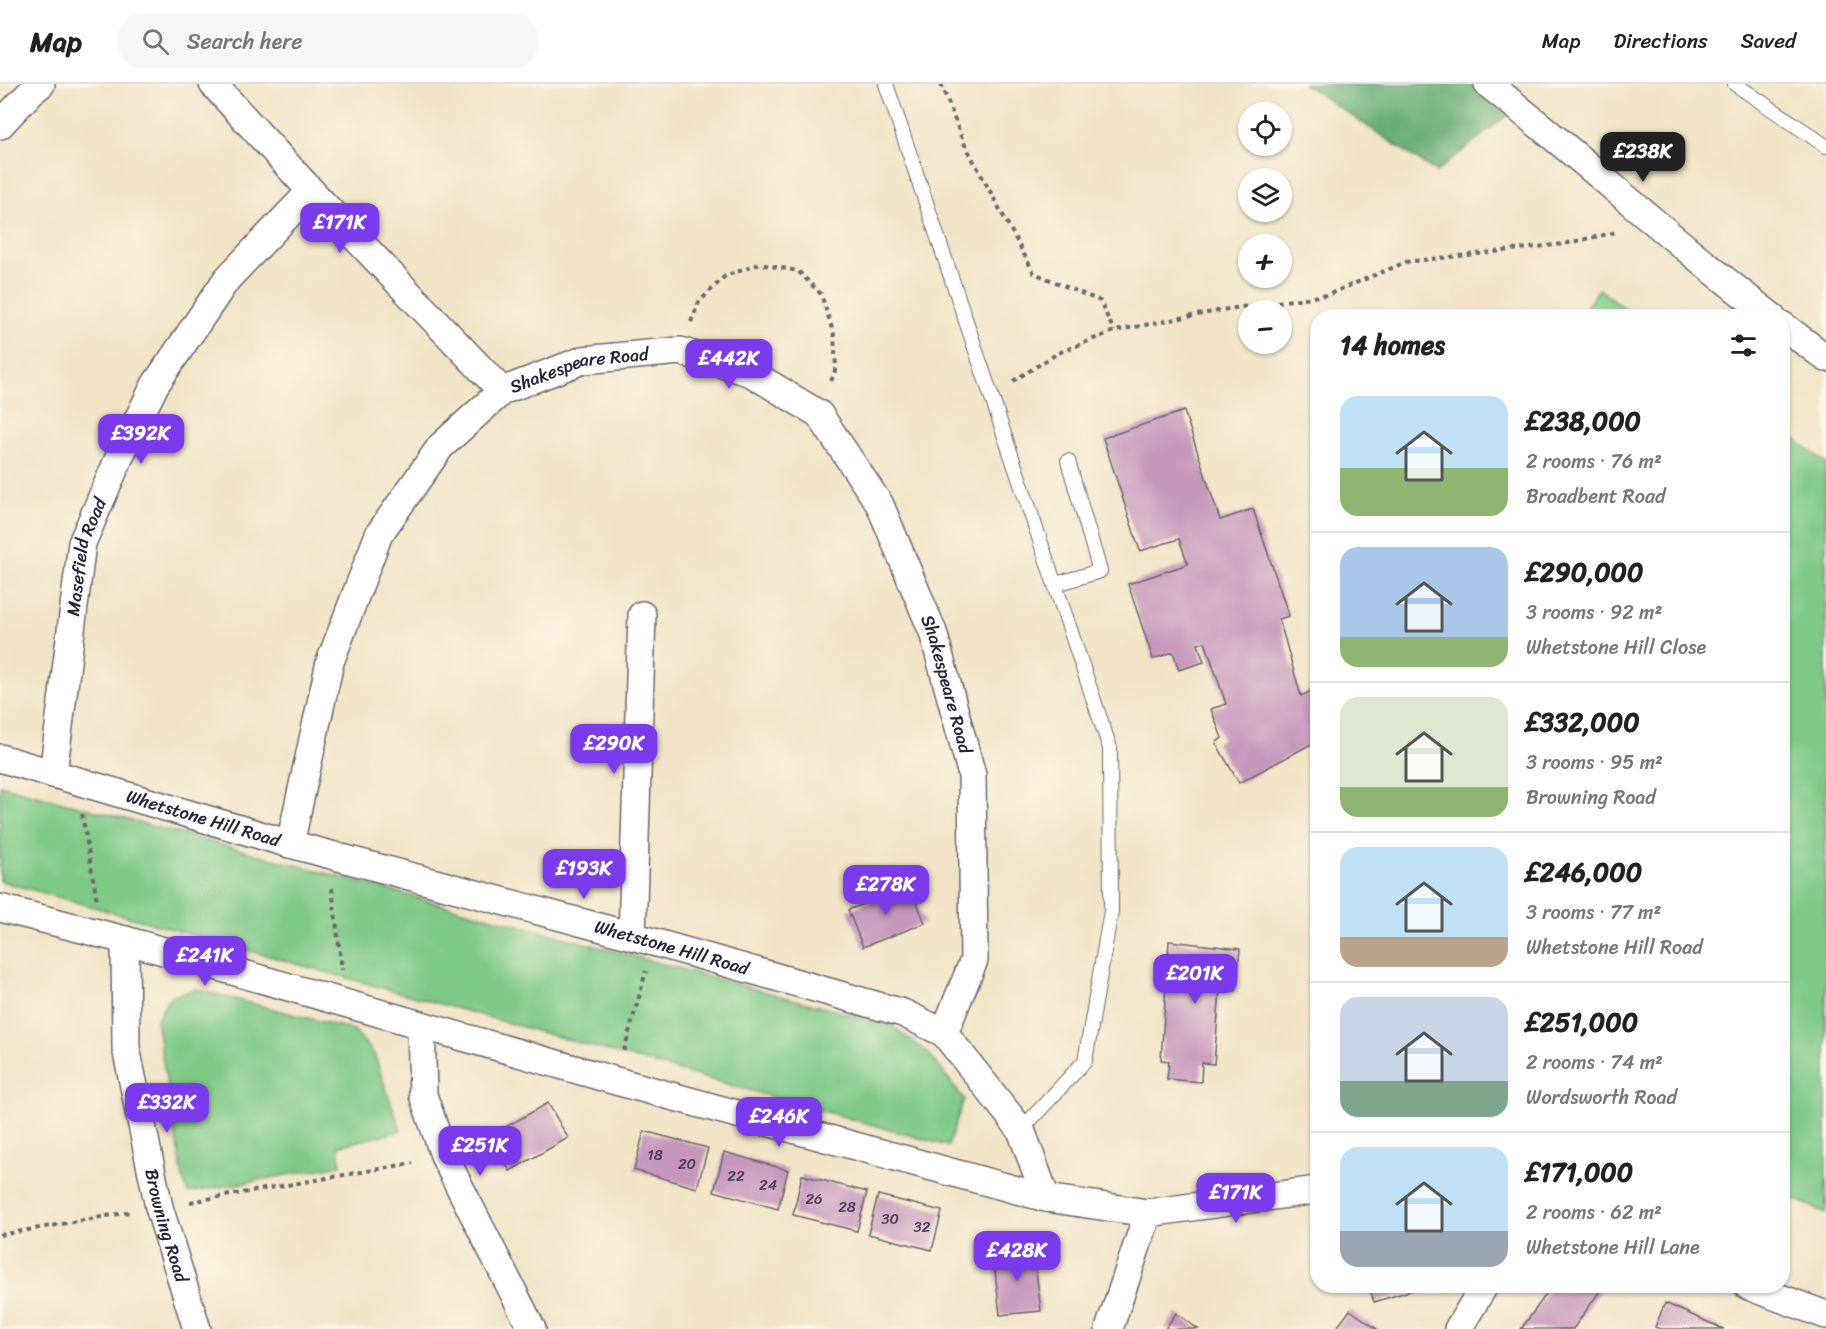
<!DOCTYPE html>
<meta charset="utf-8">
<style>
:root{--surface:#fff;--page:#f6f6f6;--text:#222;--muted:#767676;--line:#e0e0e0;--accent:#7c3aed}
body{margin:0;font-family:Sriracha,sans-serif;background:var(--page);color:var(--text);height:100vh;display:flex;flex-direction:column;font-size:22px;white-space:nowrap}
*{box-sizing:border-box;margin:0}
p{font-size:20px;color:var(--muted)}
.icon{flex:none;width:33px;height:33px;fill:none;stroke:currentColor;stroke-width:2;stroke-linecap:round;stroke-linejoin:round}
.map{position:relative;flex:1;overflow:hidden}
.panel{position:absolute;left:1310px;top:225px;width:480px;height:984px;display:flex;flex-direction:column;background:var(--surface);border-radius:24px;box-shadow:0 2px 4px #0004}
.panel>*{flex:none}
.tools{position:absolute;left:1238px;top:18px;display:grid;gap:12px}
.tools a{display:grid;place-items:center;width:54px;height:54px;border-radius:50%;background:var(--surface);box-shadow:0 2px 4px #0004;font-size:30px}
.price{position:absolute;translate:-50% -51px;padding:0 14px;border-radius:12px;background:var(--accent);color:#fff;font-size:20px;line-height:39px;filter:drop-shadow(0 2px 3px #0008)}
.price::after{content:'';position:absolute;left:50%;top:36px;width:18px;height:14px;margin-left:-9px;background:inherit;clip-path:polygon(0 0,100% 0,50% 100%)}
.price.active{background:#222;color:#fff}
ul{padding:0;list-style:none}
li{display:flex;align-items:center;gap:18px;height:150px;padding:0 30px}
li+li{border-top:2px solid var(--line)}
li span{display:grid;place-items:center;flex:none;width:168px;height:120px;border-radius:18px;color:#555}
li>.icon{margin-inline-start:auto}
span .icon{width:72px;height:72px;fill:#fffc;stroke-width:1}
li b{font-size:26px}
h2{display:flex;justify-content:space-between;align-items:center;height:72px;padding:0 30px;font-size:26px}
header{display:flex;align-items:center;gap:36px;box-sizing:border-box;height:84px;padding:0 30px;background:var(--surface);border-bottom:2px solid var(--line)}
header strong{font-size:28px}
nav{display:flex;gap:33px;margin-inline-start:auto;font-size:21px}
.search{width:420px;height:54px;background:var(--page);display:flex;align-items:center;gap:15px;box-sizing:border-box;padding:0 21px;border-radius:24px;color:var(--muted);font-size:22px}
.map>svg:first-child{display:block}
.green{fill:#7ec986;stroke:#507660;stroke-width:1.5}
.forest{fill:#66ad73;stroke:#446857;stroke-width:1.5}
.building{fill:#c696bb}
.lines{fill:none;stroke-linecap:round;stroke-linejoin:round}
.service-casing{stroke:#6a666c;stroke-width:16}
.minor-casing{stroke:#6a666c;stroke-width:30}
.path{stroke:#6a666c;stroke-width:4;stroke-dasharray:4.5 4.5;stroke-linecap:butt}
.service{stroke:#fff;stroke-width:14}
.minor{stroke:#fff;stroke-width:27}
.labels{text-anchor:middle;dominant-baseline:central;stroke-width:4.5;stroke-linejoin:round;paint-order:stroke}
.number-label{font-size:15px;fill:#4b3f5b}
.street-label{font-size:18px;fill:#22223b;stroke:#fcf5e5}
</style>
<header>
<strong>Map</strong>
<div class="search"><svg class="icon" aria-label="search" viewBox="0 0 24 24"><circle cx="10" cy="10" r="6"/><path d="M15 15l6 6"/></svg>Search here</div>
<nav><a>Map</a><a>Directions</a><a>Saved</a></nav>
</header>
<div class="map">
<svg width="1826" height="1245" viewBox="0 0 1826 1245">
<rect width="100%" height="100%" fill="#fcf5e5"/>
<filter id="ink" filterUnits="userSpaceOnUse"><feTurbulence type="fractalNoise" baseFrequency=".0167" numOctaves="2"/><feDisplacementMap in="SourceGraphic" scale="12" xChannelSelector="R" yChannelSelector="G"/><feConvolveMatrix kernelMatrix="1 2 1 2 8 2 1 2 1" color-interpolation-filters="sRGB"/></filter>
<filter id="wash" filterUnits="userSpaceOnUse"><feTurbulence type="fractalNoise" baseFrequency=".008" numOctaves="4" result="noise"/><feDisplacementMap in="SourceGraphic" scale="24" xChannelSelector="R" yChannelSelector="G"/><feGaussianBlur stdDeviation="1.35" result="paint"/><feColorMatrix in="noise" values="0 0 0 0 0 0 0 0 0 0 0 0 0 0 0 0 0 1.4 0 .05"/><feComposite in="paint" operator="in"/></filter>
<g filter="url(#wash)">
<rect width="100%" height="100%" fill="#f1e4c6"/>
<path class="green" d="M 1599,205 L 1635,232 L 1580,232 Z
M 1782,345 L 1826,379 L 1826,1129 L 1782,1110 Z
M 0,701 L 892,942 L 929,970 L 964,1015 L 948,1062 L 0,797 Z
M 196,905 L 354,946 L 374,970 L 401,1047 L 338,1062 L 341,1081 L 188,1109 L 183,1095 L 156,936 L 170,913 Z"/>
<path class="forest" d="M 1304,0 L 1469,0 L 1510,29 L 1436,88 Z"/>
<g id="blocks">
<path class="building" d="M 1184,327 L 1220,436 L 1253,425 L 1289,532 L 1279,535 L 1301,612 L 1317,604 L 1317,657 L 1239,699 L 1216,659 L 1222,654 L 1211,625 L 1226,620 L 1205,558 L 1198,560 L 1204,578 L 1179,586 L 1173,568 L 1153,575 L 1128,500 L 1188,480 L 1179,455 L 1140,467 L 1103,354 Z
M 910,802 L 925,839 L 863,863 L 848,826 Z
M 1169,857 L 1240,865 L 1236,907 L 1220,905 L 1214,980 L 1202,979 L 1201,998 L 1167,995 L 1169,977 L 1161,976 Z
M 548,1019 L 568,1054 L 510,1087 L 490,1052 Z
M 644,1047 L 708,1064 L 697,1104 L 634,1086 Z
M 724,1068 L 788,1086 L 778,1125 L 714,1107 Z
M 802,1091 L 867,1108 L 857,1147 L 793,1131 Z
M 878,1111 L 942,1127 L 932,1166 L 868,1150 Z
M 1033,1164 L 1041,1227 L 1000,1231 L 993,1169 Z
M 1369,1202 L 1412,1202 L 1413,1206 L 1374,1218 Z
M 1552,1202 L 1592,1202 L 1600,1207 L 1573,1245 L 1521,1245 Z
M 1665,1219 L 1703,1236 L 1724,1245 L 1660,1245 L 1655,1243 Z
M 1350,1226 L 1377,1245 L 1336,1245 Z
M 1176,1229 L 1198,1245 L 1165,1245 Z"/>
</g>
</g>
<g filter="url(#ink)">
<use href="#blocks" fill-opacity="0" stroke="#6a666c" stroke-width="1.5"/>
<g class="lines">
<defs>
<path id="service" d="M 886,0 L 1110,664 L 1111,827 L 1085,977 L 1021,1046
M 1735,0 L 1826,62
M 1056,500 L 1100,487 L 1068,377"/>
<g id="minor">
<path d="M 213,0 L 311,107 L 502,307"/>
<path d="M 1488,0 C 1584,75 1674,159 1771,232"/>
<path d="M 0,41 L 31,8 L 41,0"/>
<path d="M 1782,241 L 1826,274"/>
<path id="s1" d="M 0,674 L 290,760 L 632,852 L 903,929 L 944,949 L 1021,1046 L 1046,1114"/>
<path id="s2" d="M 53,690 L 82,459 L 119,374 L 155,301 L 227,195 L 311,107"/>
<path id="s3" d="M 290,760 L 330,578 L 379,450 L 441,362 L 502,307 L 583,276 L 680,267 L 751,289 L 819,330 L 880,421 L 933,548 L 972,691 L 974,876 L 944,949"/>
<path d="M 0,824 L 125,856 L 616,997 L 1046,1114 L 1148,1129 L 1317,1106"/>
<path d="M 632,852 L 642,531"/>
<path id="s4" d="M 125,856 L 126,964 L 159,1123 L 197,1245"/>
<path d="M 421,941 L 423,1011 L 445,1074 L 532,1245"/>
<path d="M 1748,1202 L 1826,1231"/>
<path d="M 1109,1245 L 1148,1129"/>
<path d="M 1458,1245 L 1484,1202"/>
</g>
</defs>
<use href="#service" class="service-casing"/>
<use href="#minor" class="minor-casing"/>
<path class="path" d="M 941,0 L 963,57 L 1034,189 L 1100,217 L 1114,247
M 691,238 L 699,218 L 725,192 L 760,180 L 798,187 L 821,210 L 834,251 L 836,284 L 830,300
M 1013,297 L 1058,269 L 1114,247 L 1228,225 L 1327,211 L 1406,178 L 1564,160 L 1617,148
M 82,730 L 97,817
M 332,804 L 342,886
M 624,967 L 646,887
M 190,1118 L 413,1079
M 0,1151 L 129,1128"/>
<use href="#service" class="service"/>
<use href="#minor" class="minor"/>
</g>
</g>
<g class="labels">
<g class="number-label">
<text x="655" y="1071">18</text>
<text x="687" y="1080">20</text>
<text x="736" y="1092">22</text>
<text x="768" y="1101">24</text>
<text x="814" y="1115">26</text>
<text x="847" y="1123">28</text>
<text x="890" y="1135">30</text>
<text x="922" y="1143">32</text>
</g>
<g class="street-label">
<text stroke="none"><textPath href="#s3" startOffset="594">Shakespeare Road</textPath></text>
<text stroke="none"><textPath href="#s2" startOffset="220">Masefield Road</textPath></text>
<text stroke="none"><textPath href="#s3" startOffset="1152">Shakespeare Road</textPath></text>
<text stroke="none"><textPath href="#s1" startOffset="212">Whetstone Hill Road</textPath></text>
<text stroke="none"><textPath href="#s1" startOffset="698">Whetstone Hill Road</textPath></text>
<text stroke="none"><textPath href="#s4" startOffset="290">Browning Road</textPath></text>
</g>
</g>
</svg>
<div class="tools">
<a><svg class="icon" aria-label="locate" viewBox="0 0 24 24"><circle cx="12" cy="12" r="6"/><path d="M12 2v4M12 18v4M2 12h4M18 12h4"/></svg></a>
<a><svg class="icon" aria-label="layers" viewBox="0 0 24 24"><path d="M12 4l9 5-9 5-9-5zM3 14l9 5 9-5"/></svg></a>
<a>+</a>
<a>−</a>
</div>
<b class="price active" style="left:1643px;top:99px">£238K</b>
<b class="price" style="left:340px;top:170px">£171K</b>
<b class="price" style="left:729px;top:306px">£442K</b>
<b class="price" style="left:141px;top:381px">£392K</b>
<b class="price" style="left:614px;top:691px">£290K</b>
<b class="price" style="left:584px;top:816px">£193K</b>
<b class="price" style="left:886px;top:832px">£278K</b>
<b class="price" style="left:205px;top:903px">£241K</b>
<b class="price" style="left:1195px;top:921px">£201K</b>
<b class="price" style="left:167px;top:1050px">£332K</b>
<b class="price" style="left:779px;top:1064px">£246K</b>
<b class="price" style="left:480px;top:1093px">£251K</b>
<b class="price" style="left:1236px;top:1140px">£171K</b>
<b class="price" style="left:1017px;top:1198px">£428K</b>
<section class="panel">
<h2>14 homes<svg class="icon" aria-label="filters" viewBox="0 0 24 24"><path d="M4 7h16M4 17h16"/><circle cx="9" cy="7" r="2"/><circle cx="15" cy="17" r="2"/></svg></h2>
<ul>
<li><span style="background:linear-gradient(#bfe0f5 60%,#8fb573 0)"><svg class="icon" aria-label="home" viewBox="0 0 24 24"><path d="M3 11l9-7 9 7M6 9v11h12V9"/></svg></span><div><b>£238,000</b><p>2 rooms · 76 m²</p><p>Broadbent Road</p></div></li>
<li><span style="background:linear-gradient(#a9c7e8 75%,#8fb573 0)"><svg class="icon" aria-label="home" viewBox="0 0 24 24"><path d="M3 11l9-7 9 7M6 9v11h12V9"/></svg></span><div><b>£290,000</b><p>3 rooms · 92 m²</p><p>Whetstone Hill Close</p></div></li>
<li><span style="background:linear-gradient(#dfe7d0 75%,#8fb573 0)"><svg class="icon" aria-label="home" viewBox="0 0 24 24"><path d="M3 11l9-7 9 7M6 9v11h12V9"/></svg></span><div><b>£332,000</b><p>3 rooms · 95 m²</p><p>Browning Road</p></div></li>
<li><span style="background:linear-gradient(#bfe0f5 75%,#b9a48a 0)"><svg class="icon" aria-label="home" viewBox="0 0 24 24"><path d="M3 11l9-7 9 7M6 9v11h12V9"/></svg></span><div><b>£246,000</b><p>3 rooms · 77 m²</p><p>Whetstone Hill Road</p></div></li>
<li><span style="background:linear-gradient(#c9d6e8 70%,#7fa58c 0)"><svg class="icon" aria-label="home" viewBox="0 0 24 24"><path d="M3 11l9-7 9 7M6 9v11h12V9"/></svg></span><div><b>£251,000</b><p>2 rooms · 74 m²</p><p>Wordsworth Road</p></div></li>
<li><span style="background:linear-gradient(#bfe0f5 70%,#9aa5b1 0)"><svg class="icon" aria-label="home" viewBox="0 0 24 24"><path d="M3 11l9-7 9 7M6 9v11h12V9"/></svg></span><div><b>£171,000</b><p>2 rooms · 62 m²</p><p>Whetstone Hill Lane</p></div></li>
</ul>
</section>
</div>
